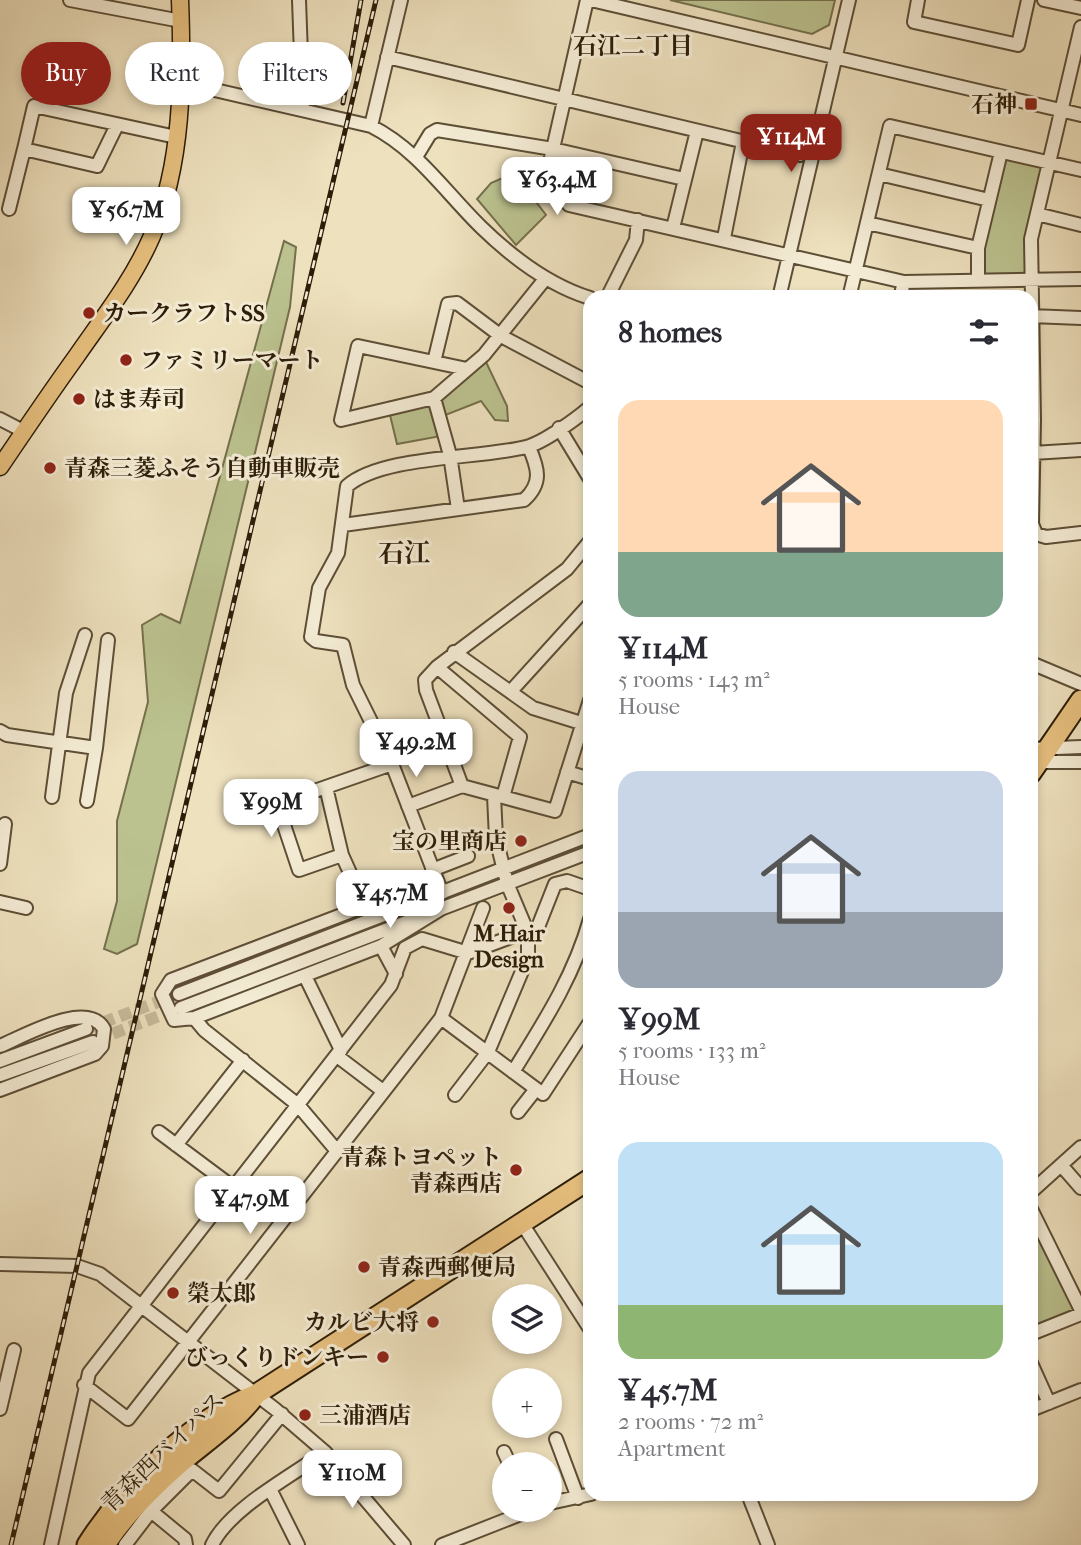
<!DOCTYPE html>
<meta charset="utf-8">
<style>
:root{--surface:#fff;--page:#f2f2f3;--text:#2b2b33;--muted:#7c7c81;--accent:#8f2418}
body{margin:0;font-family:"IM FELL French Canon","Noto Serif JP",serif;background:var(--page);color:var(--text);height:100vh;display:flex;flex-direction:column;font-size:26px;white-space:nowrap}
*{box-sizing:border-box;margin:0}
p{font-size:23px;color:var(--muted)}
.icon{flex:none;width:38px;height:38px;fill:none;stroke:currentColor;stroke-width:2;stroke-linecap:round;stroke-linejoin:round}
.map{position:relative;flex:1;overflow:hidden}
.side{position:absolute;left:583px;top:290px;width:455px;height:1211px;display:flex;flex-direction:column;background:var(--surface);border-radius:21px;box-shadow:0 4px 10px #0003}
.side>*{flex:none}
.top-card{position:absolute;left:21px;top:42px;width:457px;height:63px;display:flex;gap:14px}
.tools{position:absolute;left:492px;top:1284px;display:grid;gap:14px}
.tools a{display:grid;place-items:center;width:70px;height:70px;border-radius:50%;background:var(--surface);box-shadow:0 4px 10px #0003;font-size:35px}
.price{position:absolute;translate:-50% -60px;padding:0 16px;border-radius:14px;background:#fff;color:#222;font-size:23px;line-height:46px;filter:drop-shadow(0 2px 4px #0008)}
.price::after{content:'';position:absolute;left:50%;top:42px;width:21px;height:16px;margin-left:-10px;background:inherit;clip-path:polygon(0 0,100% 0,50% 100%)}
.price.current{background:var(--accent);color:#fff}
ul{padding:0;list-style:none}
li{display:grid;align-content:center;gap:14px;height:371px;padding:0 35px}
li span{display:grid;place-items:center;height:217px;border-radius:21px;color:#555}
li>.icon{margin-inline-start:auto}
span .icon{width:126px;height:126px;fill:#fffc;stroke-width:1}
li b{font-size:30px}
h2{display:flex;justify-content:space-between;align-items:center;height:84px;padding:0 35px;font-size:30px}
.tag{padding:0 24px;border-radius:32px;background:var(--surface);box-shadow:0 4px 10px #0003;font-size:24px;line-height:63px}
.tag.current{background:var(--accent);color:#fff}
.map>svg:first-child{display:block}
.green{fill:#bbc28f;stroke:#74704c;stroke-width:2}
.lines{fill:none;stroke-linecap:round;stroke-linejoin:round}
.minor-tunnel{stroke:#c7ba9a;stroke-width:12;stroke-dasharray:12 6;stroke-linecap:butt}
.minor-casing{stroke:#5d4e36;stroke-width:16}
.major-casing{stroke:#2d1d08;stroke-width:19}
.highway-casing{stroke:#2d1d08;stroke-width:23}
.minor{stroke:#f4ecd5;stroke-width:12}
.major{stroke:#e7c07f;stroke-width:16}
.highway{stroke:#e7c07f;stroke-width:19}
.rail-casing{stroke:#2d1d08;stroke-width:5}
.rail{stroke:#f4ecd5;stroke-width:2.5;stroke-dasharray:8;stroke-linecap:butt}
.poi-dot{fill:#8f2418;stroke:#f4ecd5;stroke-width:2.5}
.labels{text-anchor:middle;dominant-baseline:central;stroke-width:6;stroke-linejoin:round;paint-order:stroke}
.poi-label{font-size:23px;font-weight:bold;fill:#2d1d08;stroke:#f4ecd5;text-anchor:start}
.street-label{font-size:23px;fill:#2d1d08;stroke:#f4ecd5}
.neighbourhood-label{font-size:24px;font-weight:bold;fill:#2d1d08;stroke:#f4ecd5}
.quarter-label{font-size:26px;font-weight:bold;fill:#2d1d08;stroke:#f4ecd5}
</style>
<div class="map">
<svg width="1081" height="1545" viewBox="0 0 1081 1545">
<rect width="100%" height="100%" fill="#eee1be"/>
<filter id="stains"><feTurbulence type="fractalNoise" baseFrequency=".00286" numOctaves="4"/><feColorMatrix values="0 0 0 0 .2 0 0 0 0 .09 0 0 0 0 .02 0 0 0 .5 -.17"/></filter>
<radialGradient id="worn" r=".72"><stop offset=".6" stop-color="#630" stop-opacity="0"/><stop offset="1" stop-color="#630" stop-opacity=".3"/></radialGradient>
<path class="green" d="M 670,0 L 835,0 L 829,25 L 812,34 Z
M 1008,158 L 1038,164 L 1043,172 L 1028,272 L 1023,275 L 987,276 C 972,255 996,188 1002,162 Z
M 514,173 L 546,215 L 516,245 L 477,199 L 491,183 Z
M 284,241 L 296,247 L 290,307 L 137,944 L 117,954 L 104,949 L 117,901 L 117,821 L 148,702 L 142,625 L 161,614 L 180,623 Z
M 486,362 L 507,406 L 508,421 L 495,420 L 481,401 L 443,416 L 438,400 Z
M 433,404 L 441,436 L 397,444 L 390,415 Z
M 1031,1219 L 1074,1308 L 1071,1314 L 1031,1330 Z"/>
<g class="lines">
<path class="minor-tunnel" d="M 86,1029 L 179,994
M 96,1040 L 180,1008"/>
<defs>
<path id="minor" d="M 70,0 L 181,21
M 299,0 L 303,110
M 587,0 L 547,175 L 569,205 L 904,282 L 1081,279
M 591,0 L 1081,115
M 918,0 L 914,22 L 1018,45 L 1028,0
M 1044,0 L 1081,8
M 387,57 L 800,155
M 180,82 L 371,126 C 418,150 445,192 482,228 C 513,258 548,285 590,298
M 117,125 L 97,166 L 24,149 L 34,106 L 176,137
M 371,126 L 401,0
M 416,157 L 430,134 L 437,130 L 553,149 L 684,179
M 879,174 L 989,200
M 9,209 L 24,149
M 1037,214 L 1081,225
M 867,223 L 978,248
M 673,228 L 697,131
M 724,238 L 743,142
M 978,281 L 978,248 L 1001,152
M 607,298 L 636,240 L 638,220
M 779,298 L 849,0
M 849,298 L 890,126 L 1081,170
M 900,298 L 904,282
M 1031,316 L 1081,318
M 434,362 L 448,304 L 457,303 L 501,336 L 590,383
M 467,369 L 358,346 L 341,420 L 434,398 L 484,355 L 545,279
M 434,398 L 450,455 L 458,509
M 0,419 L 23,431
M 1031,420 L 1034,420 L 1032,524 L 1036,534 L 1046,537 L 1081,533
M 1034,420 L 1031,239 L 1081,27
M 559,428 L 590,479
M 1033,453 L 1081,450
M 343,525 L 524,500 C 543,483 538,468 529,447
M 454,652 L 533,708 L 581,723
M 1031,663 L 1081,684
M 437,667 L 425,680 L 426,690 L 462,786
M 511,691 L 590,604
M 0,731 L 7,735 L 96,748
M 1031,749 L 1081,747
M 1036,762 L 1081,762
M 567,772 L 590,779
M 326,787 L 277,804 L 299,870 L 342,855
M 52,797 L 66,693 L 85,635
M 503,797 L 520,737 L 437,667 L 567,569 L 590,541
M 87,801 L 96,748 L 108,640
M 408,806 L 462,786 L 555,811 L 590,700
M 0,864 L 5,824
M 432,870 L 468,856
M 442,893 L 392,764 L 353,685 L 343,645 L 316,641 L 311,637 L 319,588 L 338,553 L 347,486 C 383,455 479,459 526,447 C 543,443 576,419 590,407
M 420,901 L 365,906 L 171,980 L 162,994 L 174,1020 L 194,1018 L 381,946 L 441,909
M 0,902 L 26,908
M 365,906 L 342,855 L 326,787 L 392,764
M 381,946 L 396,974
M 305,976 L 341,1050
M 179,994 L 590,835
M 181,1008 L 590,852
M 194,1018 L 204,1030 L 298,1105 L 337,1151
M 441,1018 L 543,1094 L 590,1022
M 0,1046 C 24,1036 88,999 104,1029 L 102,1046 L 95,1054 L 0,1090
M 337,1056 L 383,1091
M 0,1061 L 86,1029
M 513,1072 C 544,1022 574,976 590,919
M 0,1075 L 93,1042
M 455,1095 L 488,1052 L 528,957 L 528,933 L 507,883 L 496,838 L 494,796
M 518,1112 L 536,1089
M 159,1132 L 234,1188
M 176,1145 L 243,1060
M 1061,1165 L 1081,1188
M 1031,1192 L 1081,1147
M 1031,1209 L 1081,1310
M 523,1225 L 590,1329
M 0,1264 L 77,1266 L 100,1274 L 275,1409 L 325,1452 L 404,1545
M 1031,1334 L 1081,1314
M 1031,1363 L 1049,1403
M 84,1385 L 128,1419 L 441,1018 L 483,908
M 0,1409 L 14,1350
M 1031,1410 L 1081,1390
M 556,1439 L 578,1498
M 504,1452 L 510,1465
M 271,1491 L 298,1545
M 748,1494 L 768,1545
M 550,1503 L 591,1494
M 151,1511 L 185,1539 L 186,1545
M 51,1545 L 89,1373 L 391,985 L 405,948 L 422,939 L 468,953 L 538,927 L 555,884 L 567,881 L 590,889
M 125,1545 L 151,1511 L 192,1470 L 219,1491 L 282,1414
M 212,1545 C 229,1509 291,1476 325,1452
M 442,1545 L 531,1510"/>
<path id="major" d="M 0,467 C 25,430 50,393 76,357 C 103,318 133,280 152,236 C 183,163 183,78 180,0"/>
<path id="highway" d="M 1031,773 L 1081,700
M 87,1545 C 123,1488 192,1419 255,1395 L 590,1179
M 105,1545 C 124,1515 151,1489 178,1465 C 205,1442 233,1424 255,1396"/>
</defs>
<use href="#minor" class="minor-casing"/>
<use href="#major" class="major-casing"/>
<use href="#highway" class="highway-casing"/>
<use href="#minor" class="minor"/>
<use href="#major" class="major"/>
<use href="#highway" class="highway"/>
<defs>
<path id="rail" d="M 343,103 L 361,0
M 11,1545 L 376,0"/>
</defs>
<use href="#rail" class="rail-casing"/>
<use href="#rail" class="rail"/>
</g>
<g class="poi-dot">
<rect x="1024" y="97" width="14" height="14" rx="3.5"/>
<circle cx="89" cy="313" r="7"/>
<circle cx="126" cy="360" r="7"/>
<circle cx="79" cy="399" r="7"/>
<circle cx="50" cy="468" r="7"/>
<circle cx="521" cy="841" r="7"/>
<circle cx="509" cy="908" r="7"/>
<circle cx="516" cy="1170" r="7"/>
<circle cx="364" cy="1267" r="7"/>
<circle cx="173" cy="1293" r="7"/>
<circle cx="433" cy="1322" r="7"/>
<circle cx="383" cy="1357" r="7"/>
<circle cx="305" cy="1415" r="7"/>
</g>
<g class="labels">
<g class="poi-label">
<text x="1017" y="104" text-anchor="end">石神</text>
<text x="103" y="313">カークラフトSS</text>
<text x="140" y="360">ファミリーマート</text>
<text x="93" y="399">はま寿司</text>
<text x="64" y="468">青森三菱ふそう自動車販売</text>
<text x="507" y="841" text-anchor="end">宝の里商店</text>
<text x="509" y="933" text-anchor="middle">M Hair<tspan x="509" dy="26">Design</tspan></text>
<text x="502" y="1157" text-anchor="end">青森トヨペット<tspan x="502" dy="26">青森西店</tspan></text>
<text x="378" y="1267">青森西郵便局</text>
<text x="187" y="1293">榮太郎</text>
<text x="419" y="1322" text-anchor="end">カルビ大将</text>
<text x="369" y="1357" text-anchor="end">びっくりドンキー</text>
<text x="319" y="1415">三浦酒店</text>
</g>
<g class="street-label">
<text transform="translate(163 1452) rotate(-44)">青森西バイパス</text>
</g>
<g class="neighbourhood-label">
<text x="633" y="46">石江二丁目</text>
</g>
<g class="quarter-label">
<text x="404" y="553">石江</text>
</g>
</g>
<rect width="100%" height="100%" filter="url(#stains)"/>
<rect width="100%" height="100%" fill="url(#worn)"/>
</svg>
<div class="tools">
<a><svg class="icon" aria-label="layers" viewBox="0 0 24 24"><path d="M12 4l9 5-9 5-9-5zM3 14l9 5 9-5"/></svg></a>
<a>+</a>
<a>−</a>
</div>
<b class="price current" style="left:791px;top:174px">¥114M</b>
<b class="price" style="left:557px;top:217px">¥63.4M</b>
<b class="price" style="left:126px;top:247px">¥56.7M</b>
<b class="price" style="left:416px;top:779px">¥49.2M</b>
<b class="price" style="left:271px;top:839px">¥99M</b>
<b class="price" style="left:390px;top:930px">¥45.7M</b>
<b class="price" style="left:250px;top:1236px">¥47.9M</b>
<b class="price" style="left:352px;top:1510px">¥110M</b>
<div class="top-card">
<a class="tag current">Buy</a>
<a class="tag">Rent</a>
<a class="tag">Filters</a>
</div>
<section class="side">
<h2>8 homes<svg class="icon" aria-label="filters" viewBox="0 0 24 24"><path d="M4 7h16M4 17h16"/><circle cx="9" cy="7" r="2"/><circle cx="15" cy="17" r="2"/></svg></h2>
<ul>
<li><span style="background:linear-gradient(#ffd9b3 70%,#7fa58c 0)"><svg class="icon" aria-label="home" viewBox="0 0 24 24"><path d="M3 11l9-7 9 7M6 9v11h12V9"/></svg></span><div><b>¥114M</b><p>5 rooms · 143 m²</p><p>House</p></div></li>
<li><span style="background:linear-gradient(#c9d6e8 65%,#9aa5b1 0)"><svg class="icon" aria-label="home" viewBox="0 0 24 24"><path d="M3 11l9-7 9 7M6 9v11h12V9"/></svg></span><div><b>¥99M</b><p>5 rooms · 133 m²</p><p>House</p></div></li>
<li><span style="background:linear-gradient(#bfe0f5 75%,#8fb573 0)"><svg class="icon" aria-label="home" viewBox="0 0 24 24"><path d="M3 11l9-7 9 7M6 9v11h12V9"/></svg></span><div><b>¥45.7M</b><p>2 rooms · 72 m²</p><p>Apartment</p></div></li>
</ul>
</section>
</div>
